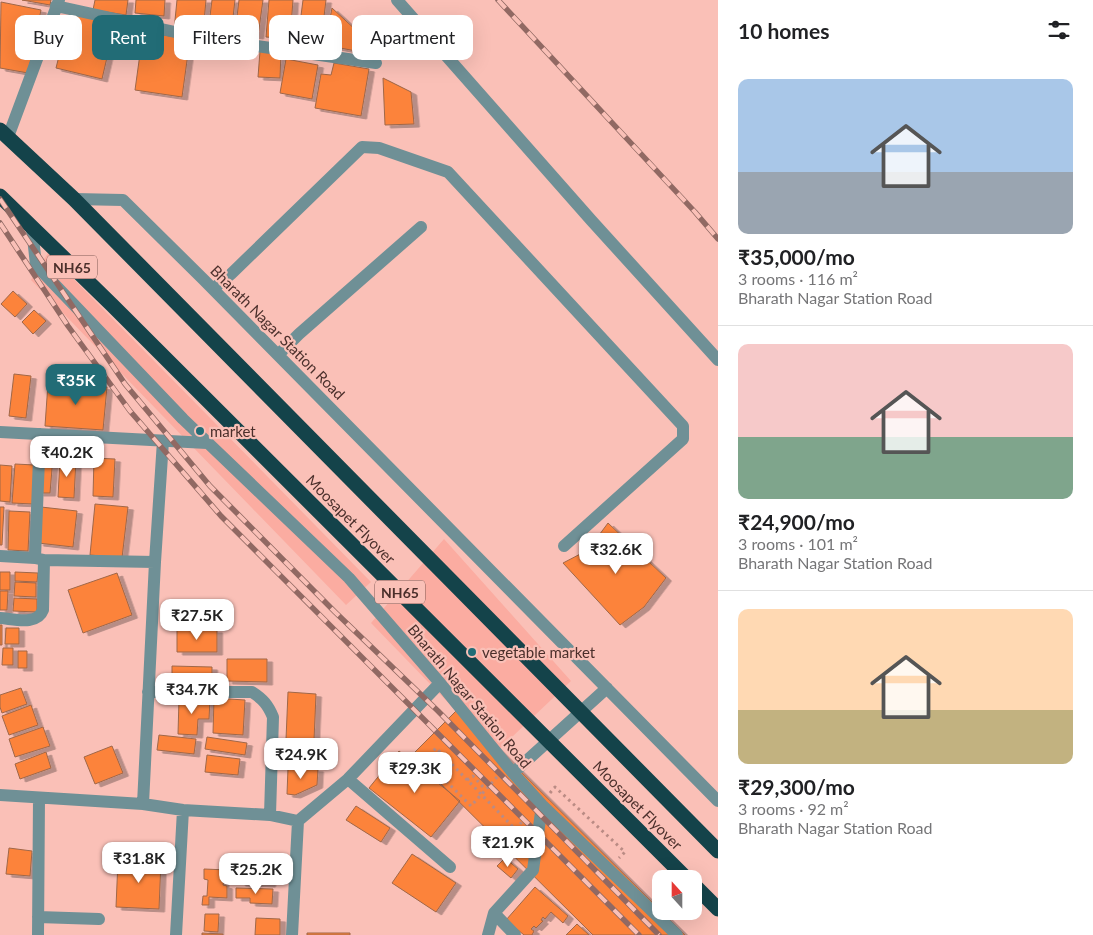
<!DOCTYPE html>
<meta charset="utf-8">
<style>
:root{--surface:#fff;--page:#f6f6f6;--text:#202124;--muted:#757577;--line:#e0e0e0;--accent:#226c76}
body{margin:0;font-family:Lato,sans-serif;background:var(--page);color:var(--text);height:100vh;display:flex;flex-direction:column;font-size:19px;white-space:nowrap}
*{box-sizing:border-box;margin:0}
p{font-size:16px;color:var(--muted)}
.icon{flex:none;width:28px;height:28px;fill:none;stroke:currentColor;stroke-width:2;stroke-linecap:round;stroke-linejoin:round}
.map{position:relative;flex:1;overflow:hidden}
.sheet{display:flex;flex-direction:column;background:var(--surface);width:375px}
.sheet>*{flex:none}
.top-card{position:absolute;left:15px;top:15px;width:475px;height:45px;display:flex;gap:10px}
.needle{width:32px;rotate:339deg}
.tools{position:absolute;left:652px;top:870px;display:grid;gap:10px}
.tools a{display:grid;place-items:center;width:50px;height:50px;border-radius:10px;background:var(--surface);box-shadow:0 5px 20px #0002;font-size:25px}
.price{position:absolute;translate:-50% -42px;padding:0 11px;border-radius:10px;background:#fff;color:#222;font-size:16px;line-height:32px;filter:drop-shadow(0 1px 2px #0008)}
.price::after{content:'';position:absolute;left:50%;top:30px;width:15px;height:11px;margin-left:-8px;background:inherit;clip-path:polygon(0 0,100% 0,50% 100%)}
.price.active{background:var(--accent);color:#fff}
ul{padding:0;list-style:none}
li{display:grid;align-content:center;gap:10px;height:265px;padding:0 20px}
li+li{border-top:1px solid var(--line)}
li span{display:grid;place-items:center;height:155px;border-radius:10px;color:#555}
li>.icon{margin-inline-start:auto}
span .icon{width:90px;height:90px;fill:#fffc;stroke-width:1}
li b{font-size:21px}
h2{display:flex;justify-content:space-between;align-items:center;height:60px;padding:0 20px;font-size:21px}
.pill{padding:0 18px;border-radius:10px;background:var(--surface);box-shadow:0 5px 20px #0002;font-size:18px;line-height:45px}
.pill.active{background:var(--accent);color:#fff}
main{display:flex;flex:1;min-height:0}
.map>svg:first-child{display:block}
.built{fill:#fbaca1}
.building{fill:#fc833a;stroke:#9f6749;filter:url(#shadow)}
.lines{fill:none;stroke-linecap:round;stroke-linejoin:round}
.path{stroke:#ba8b84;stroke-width:3;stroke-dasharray:2.5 4;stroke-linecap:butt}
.minor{stroke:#6f9096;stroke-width:12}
.highway{stroke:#14434a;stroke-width:15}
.rail-casing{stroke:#916963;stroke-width:5.5}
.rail{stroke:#fac0b7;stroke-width:4;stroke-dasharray:11;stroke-linecap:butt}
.poi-dot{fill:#226c76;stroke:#fac0b7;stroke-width:2}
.labels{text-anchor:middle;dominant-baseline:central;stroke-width:4.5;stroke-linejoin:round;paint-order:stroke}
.shield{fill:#fac0b7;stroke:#805a55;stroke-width:1}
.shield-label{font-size:14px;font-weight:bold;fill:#4b2f2b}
.street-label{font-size:15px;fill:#4b2f2b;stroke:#fac0b7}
.poi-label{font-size:15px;fill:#4b2f2b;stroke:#fac0b7;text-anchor:start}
</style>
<main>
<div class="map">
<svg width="718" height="935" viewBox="0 0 718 935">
<defs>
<filter id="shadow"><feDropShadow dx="5.5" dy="3" stdDeviation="0" flood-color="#0004"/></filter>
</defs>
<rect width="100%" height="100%" fill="#fac0b7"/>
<path class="built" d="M 48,253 L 371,582 L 346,605 L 31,280 Z
M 444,539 L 571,681 L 496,752 L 371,623 Z"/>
<path class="building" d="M 22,0 L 51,0 L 50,5 Z
M 95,0 L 128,0 L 126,15 L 93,10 Z
M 136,0 L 165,0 L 164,16 L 135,13 Z
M 177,0 L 206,0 L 203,33 L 174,30 Z
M 212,0 L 235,0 L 231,35 L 208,32 Z
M 239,0 L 263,0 L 258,36 L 235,33 Z
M 269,0 L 293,0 L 290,39 L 266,37 Z
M 303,0 L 326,0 L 320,50 L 297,47 Z
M 1,2 L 41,10 L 28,73 L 0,68 Z
M 332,8 L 370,43 L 366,53 L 325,45 Z
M 70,12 L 115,23 L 102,79 L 56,68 Z
M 143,32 L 190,39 L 182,97 L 135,90 Z
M 260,51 L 281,52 L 280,78 L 258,77 Z
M 286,59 L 318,65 L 312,99 L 280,93 Z
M 334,63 L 369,69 L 361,116 L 315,108 L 321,74 L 331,75 Z
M 383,78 L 411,92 L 414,124 L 385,125 Z
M 13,291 L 27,304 L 15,317 L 1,304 Z
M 34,310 L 46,321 L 33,334 L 22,322 Z
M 14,374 L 31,376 L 26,418 L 9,416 Z
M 48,383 L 107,387 L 103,430 L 45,426 Z
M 42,456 L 53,457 L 50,493 L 38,493 Z
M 60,458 L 76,459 L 74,498 L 58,497 Z
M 94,458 L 115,459 L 113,497 L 93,496 Z
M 15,464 L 35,465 L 33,504 L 12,503 Z
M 0,465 L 12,466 L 10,502 L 0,501 Z
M 95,504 L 128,507 L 122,558 L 90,555 Z
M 0,507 L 4,507 L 2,545 L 0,545 Z
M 41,507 L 77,511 L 73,547 L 38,543 Z
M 9,511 L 30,512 L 28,551 L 8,550 Z
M 608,523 L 666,578 L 644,607 L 620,625 L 563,563 L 588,550 Z
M 0,572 L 10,572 L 10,590 L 0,590 Z
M 15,572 L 38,573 L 37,582 L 15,581 Z
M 117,573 L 132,615 L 83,633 L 68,590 Z
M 15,582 L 36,583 L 36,597 L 14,596 Z
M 0,591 L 8,591 L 7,610 L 0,610 Z
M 14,598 L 37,599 L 37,612 L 13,611 Z
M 0,625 L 2,625 L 2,645 L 0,645 Z
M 6,628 L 19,628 L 19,644 L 5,644 Z
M 177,630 L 217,630 L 217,652 L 177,652 Z
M 3,648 L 13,648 L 13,665 L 2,665 Z
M 18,651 L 27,651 L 27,668 L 18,668 Z
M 227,659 L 267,659 L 267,682 L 227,681 Z
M 172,666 L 212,667 L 212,689 L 172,689 Z
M 21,688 L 27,704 L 2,713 L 0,707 L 0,695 Z
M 288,692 L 316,694 L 313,764 L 285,763 Z
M 214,698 L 245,700 L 243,735 L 213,733 Z
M 179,699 L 210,700 L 209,719 L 198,719 L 197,735 L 178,734 Z
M 31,705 L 38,725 L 9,735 L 2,716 Z
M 458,709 L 685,935 L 593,935 L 412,755 Z
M 43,727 L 50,746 L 15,757 L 9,739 Z
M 159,735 L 196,739 L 194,754 L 157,750 Z
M 207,737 L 247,743 L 245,755 L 205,749 Z
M 112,746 L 123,773 L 95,784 L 84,757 Z
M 399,751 L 460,801 L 431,837 L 369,788 Z
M 46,752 L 51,768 L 20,779 L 15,764 Z
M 207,755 L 240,759 L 238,775 L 205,772 Z
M 288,768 L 318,769 L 317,785 L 295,795 L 287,794 Z
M 356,806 L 390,828 L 381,842 L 346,820 Z
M 9,848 L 32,851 L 30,876 L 6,874 Z
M 412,854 L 456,883 L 436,912 L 392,883 Z
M 505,858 L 518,869 L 511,878 L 497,866 Z
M 118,860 L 161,861 L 159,909 L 116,907 Z
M 204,869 L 228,870 L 228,880 L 224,880 L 223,885 L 227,886 L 227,898 L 209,897 L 209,905 L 202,905 L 203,896 L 207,896 L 208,880 L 204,879 Z
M 247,869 L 271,869 L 270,884 L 240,883 L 240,876 L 247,877 Z
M 535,887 L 568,916 L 563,923 L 551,912 L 545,919 L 543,917 L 541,920 L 543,921 L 536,928 L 534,926 L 531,929 L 534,931 L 532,935 L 524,935 L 506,920 Z
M 236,888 L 273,889 L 272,904 L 250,903 L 250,898 L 236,898 Z
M 205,914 L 219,914 L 218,932 L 204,931 Z
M 256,918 L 280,919 L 280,935 L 255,935 Z
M 577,924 L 589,935 L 566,935 Z
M 202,933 L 223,934 L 223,935 L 202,935 Z
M 307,933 L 350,933 L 350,935 L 307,935 Z"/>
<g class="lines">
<path class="path" d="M 497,777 L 471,806 L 425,760 L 436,748 L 515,829 L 523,821
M 467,780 L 473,776 L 485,789
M 550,793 L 555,787 L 625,852 L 619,858"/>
<path class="minor" d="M 397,0 L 591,220 L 718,360
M 56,6 L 207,39 L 376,63
M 8,137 L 59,0
M 74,199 L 123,200 L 203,279 L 718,801
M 32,228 L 36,265 L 183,419 L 349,578 L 440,683 L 513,773 L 542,805 L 677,935
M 213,289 L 231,274 L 362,147 L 379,148 L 448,172 L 683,426 L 683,439 L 564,546
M 278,355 L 299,334 L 421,227
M 0,432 L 207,443
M 0,556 L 35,558 L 44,560 L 155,562
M 35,558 L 40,434
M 0,618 C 14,619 37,626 43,610 L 44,560
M 148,692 L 252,692 C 263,699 268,705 273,717 L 270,815
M 513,773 L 607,688
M 348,779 L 450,867
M 0,795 L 143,804 L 183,810 L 270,815 L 298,821
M 143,804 L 155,562 L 163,441
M 494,913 L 515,935
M 38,917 L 99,919
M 38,935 L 39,798
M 176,935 L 183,810
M 292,935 L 298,821 L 348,779 L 440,683
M 488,935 L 494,913 L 533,870 L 542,805"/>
<path class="highway" d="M 0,130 L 74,199 L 718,851
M 0,196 L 112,305 L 687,879
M 694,885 L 718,909"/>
<defs>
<path id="rail" d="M 498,0 L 695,212 L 718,239
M 0,199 L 125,384 L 210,486 L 335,612 L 438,711 L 659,935
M 0,223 L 68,326 L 130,411 L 221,516 L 639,935"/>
</defs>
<use href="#rail" class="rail-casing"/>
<use href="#rail" class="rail"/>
</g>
<g class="poi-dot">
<circle cx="200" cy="431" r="5"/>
<circle cx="472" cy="652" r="5"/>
</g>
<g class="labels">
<g class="shield">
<rect x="47" y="255.5" width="50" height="23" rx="4"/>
<rect x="375" y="580.5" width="50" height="23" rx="4"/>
</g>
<g class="shield-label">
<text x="72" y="267">NH65</text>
<text x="400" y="592">NH65</text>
</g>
<g class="street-label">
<text transform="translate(278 332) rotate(45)">Bharath Nagar Station Road</text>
<text transform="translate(351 519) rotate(45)">Moosapet Flyover</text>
<text transform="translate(470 696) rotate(50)">Bharath Nagar Station Road</text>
<text transform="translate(638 805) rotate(45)">Moosapet Flyover</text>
</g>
<g class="poi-label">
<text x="210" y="431">market</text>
<text x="482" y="652">vegetable market</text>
</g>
</g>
</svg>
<div class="tools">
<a><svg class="needle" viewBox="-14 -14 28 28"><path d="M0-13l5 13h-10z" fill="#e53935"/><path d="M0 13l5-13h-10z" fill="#757577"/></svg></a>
</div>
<b class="price active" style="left:76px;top:406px">₹35K</b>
<b class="price" style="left:67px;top:478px">₹40.2K</b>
<b class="price" style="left:616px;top:575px">₹32.6K</b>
<b class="price" style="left:197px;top:641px">₹27.5K</b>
<b class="price" style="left:192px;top:715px">₹34.7K</b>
<b class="price" style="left:301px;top:780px">₹24.9K</b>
<b class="price" style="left:415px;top:794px">₹29.3K</b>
<b class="price" style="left:508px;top:868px">₹21.9K</b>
<b class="price" style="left:139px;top:884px">₹31.8K</b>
<b class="price" style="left:256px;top:895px">₹25.2K</b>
<div class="top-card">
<a class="pill">Buy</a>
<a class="pill active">Rent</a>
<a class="pill">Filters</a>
<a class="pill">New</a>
<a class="pill">Apartment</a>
</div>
</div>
<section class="sheet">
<h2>10 homes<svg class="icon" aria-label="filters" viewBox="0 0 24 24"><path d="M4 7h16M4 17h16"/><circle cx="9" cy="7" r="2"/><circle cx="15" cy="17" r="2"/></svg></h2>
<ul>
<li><span style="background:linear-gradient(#a9c7e8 60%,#9aa5b1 0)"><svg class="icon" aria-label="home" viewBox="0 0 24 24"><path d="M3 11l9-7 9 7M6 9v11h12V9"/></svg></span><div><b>₹35,000/mo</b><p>3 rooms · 116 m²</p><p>Bharath Nagar Station Road</p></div></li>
<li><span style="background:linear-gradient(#f6c9c9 60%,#7fa58c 0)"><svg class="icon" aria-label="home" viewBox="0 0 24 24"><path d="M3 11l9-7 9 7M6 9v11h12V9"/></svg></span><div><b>₹24,900/mo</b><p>3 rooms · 101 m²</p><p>Bharath Nagar Station Road</p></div></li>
<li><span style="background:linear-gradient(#ffd9b3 65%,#c2b280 0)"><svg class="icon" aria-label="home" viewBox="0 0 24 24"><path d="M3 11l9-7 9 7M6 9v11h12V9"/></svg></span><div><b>₹29,300/mo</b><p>3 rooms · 92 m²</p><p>Bharath Nagar Station Road</p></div></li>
</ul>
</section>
</main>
